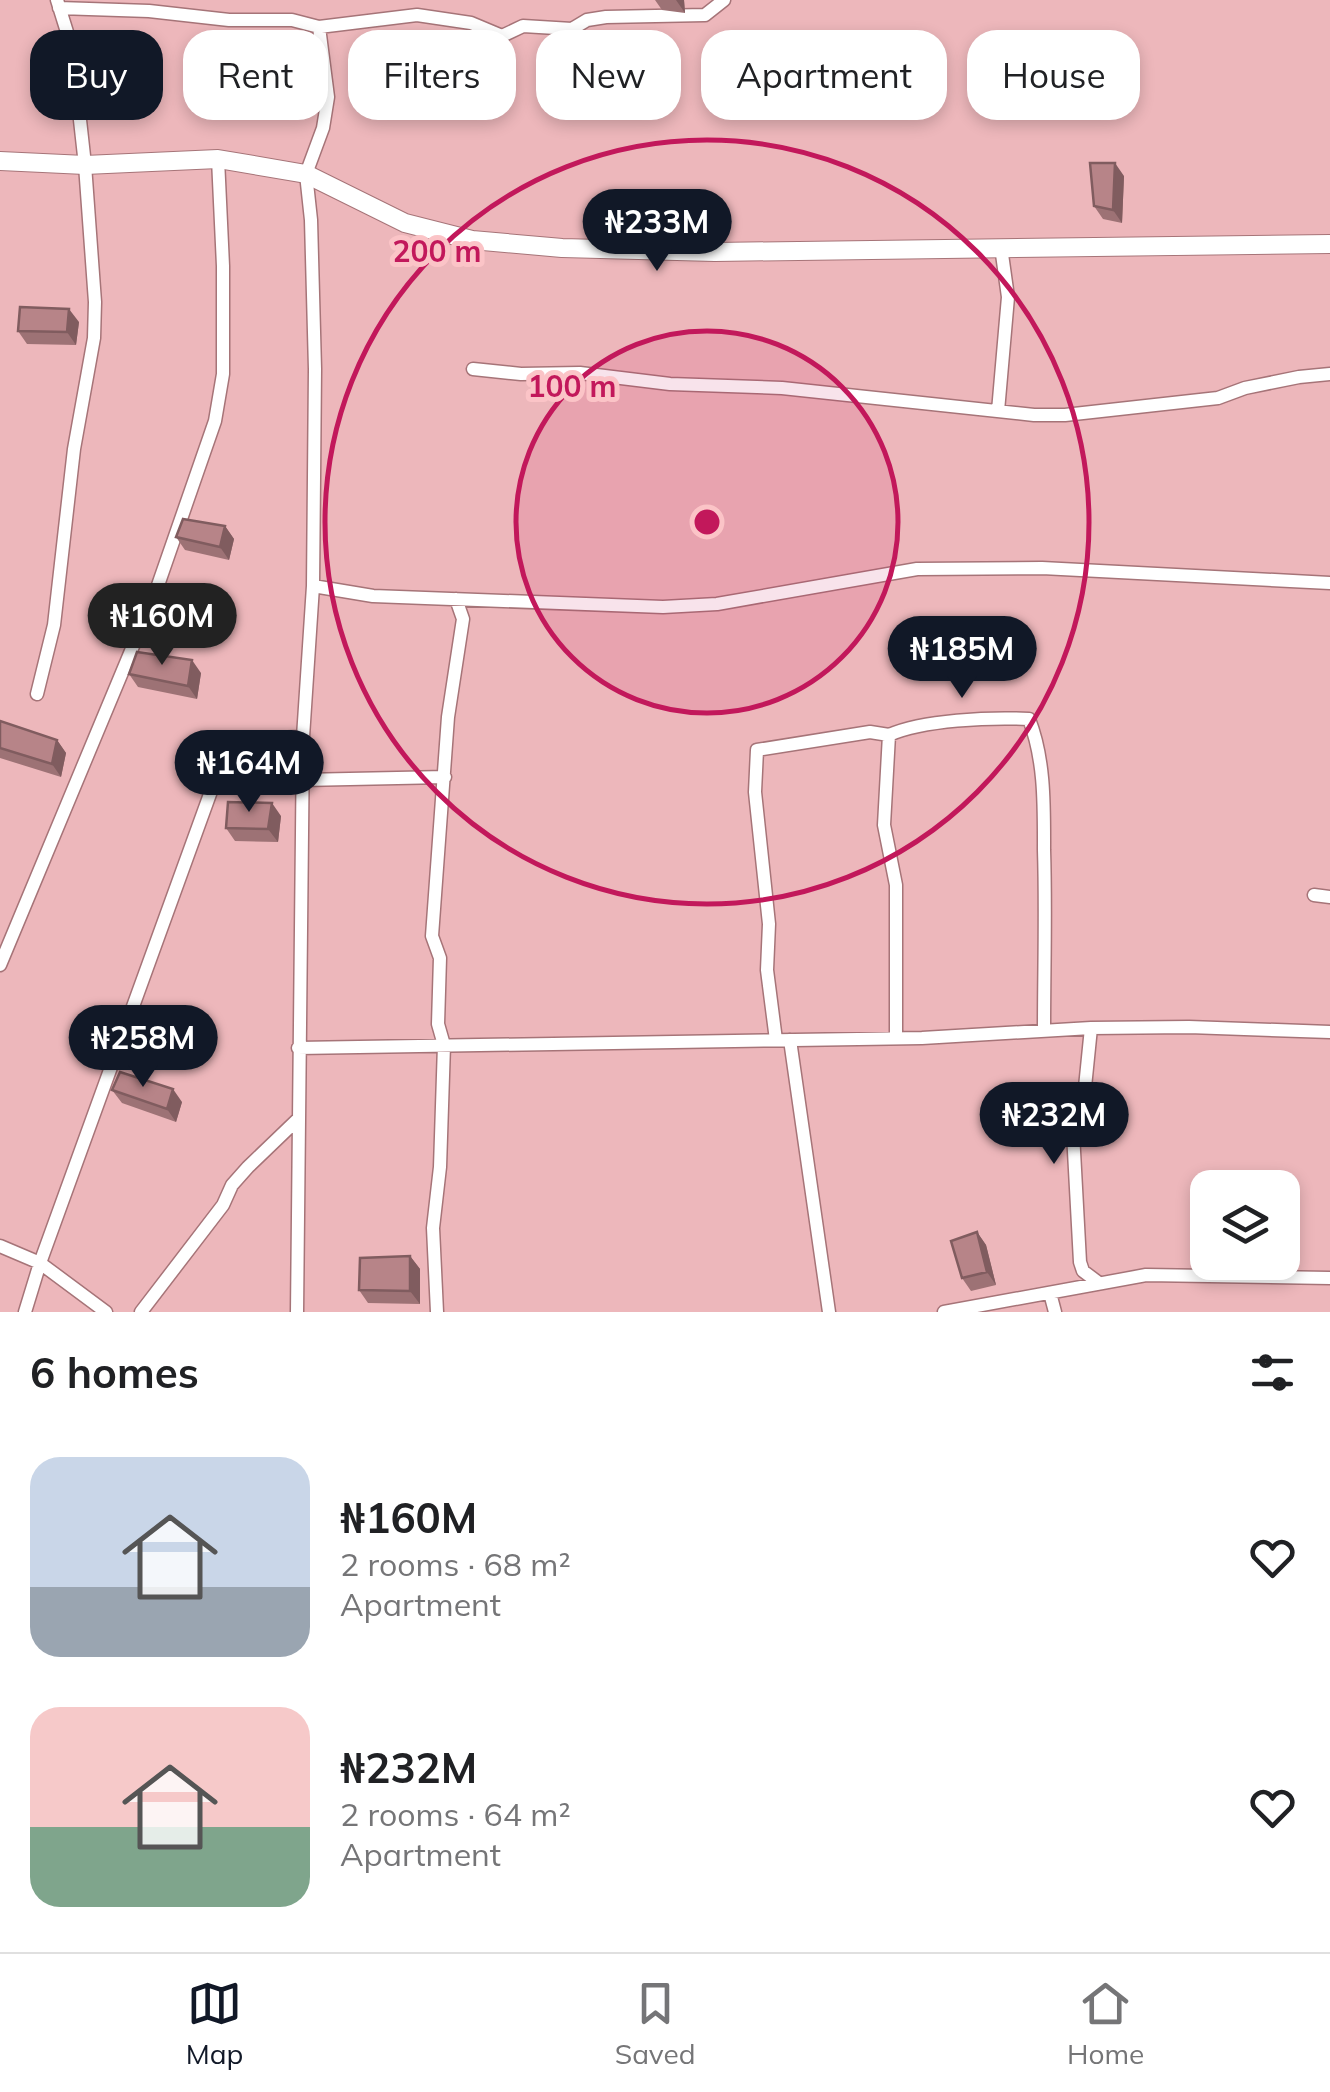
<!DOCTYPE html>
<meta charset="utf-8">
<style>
:root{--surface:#fff;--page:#f2f2f2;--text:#202124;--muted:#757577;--line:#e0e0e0;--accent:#111827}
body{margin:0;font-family:Mulish,sans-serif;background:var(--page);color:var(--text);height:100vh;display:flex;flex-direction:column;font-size:38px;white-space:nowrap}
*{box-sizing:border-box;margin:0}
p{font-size:32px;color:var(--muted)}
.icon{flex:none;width:55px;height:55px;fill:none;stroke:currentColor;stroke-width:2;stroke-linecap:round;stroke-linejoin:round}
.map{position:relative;height:1312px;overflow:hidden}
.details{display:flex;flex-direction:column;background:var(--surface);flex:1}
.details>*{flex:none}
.hud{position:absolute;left:30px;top:30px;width:1270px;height:90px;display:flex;gap:20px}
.fabs{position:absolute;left:1190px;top:1170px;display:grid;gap:20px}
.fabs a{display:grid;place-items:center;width:110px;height:110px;border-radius:20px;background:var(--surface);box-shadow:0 5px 15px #0003;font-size:50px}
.price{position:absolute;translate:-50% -85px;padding:0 22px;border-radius:35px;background:var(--accent);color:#fff;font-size:32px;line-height:65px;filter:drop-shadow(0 2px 5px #0008)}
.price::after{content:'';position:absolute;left:50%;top:60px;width:30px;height:22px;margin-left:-15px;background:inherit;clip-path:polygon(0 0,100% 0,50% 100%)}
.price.active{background:#222;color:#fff}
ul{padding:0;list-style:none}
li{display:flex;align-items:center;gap:30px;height:250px;padding:0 30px}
li span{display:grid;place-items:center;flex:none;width:280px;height:200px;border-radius:30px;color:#555}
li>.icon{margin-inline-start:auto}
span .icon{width:120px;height:120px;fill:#fffc;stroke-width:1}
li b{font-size:42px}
h2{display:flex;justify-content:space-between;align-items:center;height:120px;padding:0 30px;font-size:42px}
.chip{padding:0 35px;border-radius:30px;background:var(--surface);box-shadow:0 5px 15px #0003;font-size:35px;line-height:90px}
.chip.active{background:var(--accent);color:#fff}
.tabs{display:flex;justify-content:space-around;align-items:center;height:140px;border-top:2px solid var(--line);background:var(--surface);font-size:28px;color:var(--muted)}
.tabs a{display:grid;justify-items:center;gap:5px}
.tabs .active{color:var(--accent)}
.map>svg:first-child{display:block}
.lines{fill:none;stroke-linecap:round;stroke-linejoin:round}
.street-casing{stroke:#a67478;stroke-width:15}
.secondary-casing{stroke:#a67478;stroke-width:20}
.street{stroke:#fff;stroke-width:12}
.secondary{stroke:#fff;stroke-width:18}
.wall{fill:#9d7275}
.shaded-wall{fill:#805c5f}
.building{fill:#b78488;stroke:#805c5f;stroke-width:2.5}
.ring{fill:none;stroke:#c2185b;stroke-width:5}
.centre{fill:#c2185b;stroke:#fbc4c7;stroke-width:5}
.ring-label{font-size:30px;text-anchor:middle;font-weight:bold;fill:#c2185b;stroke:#fbc4c7;stroke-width:10;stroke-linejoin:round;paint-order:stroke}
</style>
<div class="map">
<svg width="1330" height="1312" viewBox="0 0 1330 1312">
<rect width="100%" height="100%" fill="#edb7bb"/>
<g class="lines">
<defs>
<path id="street" d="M 59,8 L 149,11 L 229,20 L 292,20 L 319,27 L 417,15 L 471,23 L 502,36 L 523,26 L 572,29 L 587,20 L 606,17 L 705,15 L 724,0
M 473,369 L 521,374 L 580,373 L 670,384 L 782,388 L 1034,415 L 1065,415 L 1218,398 L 1245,388 L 1299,377 L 1330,374
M 998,411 L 1008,297 L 1001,247
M 313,586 L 373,596 L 663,607 L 717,604 L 917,569 L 1042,568 L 1330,583
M 37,694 L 54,625 L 74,449 L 94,338 L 95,302 L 85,165 L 72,48 L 57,0
M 302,780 L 445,777
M 1314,895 L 1330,897
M 0,965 L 156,591 L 215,421 L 223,374 L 223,266 L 218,159
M 1091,1028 L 1084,1097 L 1073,1133 L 1080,1262 L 1083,1271 L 1099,1283
M 896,1038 L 896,885 L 884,825 L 889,735 C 923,720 990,717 1029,719 C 1045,760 1044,806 1044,850 C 1046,910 1044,970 1044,1030
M 776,1040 L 767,970 L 769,924 L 755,792 L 757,750 L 870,732 L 889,735
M 790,1040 L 829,1312
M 298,1048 L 922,1038 L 1091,1028 L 1189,1027 L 1330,1032
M 0,1246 L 40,1263 L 106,1312
M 1050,1293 L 1055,1312
M 25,1312 L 40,1263 L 222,761 C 248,736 268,738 303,737
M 141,1312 L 223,1205 L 232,1185 L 248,1167 L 298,1119
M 297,1312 L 303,737 L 313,586 L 315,369 L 311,220 L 306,174 L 323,128 L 328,97 L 319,27
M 437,1312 L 433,1228 L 440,1167 L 444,1045 L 438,1024 L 440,958 L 432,936 L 448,717 L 463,619 L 456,599
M 944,1312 L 1146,1275 L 1330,1278"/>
<path id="secondary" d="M 0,161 L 85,165 L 218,159 L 306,174 L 405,223 L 472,240 L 562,248 L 715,252 L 1330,244"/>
</defs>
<use href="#street" class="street-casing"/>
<use href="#secondary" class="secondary-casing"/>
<use href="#street" class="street"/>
<use href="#secondary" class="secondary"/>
</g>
<path class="wall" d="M 655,0 L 684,0 L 685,13 L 662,10 Z
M 1124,176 L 1122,223 L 1103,219 L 1094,206 Z
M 79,322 L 76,345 L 27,344 L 18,331 Z
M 225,526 L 234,539 L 229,560 L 185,550 L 176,537 Z
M 201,673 L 197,699 L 138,687 L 129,674 Z
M 0,721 L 57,740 L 66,753 L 61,777 L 0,758 Z
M 281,816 L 278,842 L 235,841 L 226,828 Z
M 112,1090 L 182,1102 L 176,1122 L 122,1103 Z
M 977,1232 L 986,1245 L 996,1285 L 971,1291 L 962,1278 Z
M 410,1256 L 420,1269 L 420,1304 L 368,1303 L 359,1290 Z"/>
<path class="shaded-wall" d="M 676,0 L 684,0 L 685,13 Z
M 1115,163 L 1124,176 L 1122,223 L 1113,210 Z
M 69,309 L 79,322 L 76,345 L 67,332 Z
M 225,526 L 234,539 L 229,560 L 220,547 Z
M 192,660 L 201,673 L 197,699 L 188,686 Z
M 57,740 L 66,753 L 61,777 L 52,764 Z
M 272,803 L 281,816 L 278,842 L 268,829 Z
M 173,1089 L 182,1102 L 176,1122 L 167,1109 Z
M 977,1232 L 986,1245 L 996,1285 L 987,1272 Z
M 410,1256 L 420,1269 L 420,1304 L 410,1291 Z"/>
<path class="building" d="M 1090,163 L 1115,163 L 1113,210 L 1094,206 Z
M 20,307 L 69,309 L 67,332 L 18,331 Z
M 183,519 L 225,526 L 220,547 L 176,537 Z
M 137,652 L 192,660 L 188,686 L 129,674 Z
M 0,721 L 57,740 L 52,764 L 0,748 Z
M 228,802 L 272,803 L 268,829 L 226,828 Z
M 120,1072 L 173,1089 L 167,1109 L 112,1090 Z
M 977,1232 L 987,1272 L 962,1278 L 951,1241 Z
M 410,1256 L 410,1291 L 359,1290 L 360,1258 Z"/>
<circle cx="707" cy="522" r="191" fill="#c2185b" fill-opacity=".12"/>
<g class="ring">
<circle cx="707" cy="522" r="191"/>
<circle cx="707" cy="522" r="382"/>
</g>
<circle cx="707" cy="522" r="15" class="centre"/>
<g class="ring-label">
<text x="437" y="262">200 m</text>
<text x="572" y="397">100 m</text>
</g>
</svg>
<div class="fabs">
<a><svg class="icon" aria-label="layers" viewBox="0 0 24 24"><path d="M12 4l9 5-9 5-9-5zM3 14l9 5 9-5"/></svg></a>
</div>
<b class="price" style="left:657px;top:274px">₦233M</b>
<b class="price active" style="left:162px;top:668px">₦160M</b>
<b class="price" style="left:962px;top:701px">₦185M</b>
<b class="price" style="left:249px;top:815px">₦164M</b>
<b class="price" style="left:143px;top:1090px">₦258M</b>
<b class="price" style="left:1054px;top:1167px">₦232M</b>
<div class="hud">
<a class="chip active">Buy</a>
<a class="chip">Rent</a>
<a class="chip">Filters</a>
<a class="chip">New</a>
<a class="chip">Apartment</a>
<a class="chip">House</a>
</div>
</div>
<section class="details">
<h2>6 homes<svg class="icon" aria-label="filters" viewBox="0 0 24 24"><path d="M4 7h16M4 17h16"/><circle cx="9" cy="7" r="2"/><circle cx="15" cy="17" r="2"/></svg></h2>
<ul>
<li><span style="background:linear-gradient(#c9d6e8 65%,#9aa5b1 0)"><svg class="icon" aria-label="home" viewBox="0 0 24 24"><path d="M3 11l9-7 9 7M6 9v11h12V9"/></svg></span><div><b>₦160M</b><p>2 rooms · 68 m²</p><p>Apartment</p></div><svg class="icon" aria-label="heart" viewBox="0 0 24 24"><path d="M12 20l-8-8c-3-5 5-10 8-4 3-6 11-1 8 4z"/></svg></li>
<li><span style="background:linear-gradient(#f6c9c9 60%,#7fa58c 0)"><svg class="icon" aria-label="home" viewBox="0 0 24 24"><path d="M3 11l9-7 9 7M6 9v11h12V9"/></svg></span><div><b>₦232M</b><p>2 rooms · 64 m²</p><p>Apartment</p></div><svg class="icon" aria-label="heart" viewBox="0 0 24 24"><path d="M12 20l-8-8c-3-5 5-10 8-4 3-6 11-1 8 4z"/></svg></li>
</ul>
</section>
<nav class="tabs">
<a class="active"><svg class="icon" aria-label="map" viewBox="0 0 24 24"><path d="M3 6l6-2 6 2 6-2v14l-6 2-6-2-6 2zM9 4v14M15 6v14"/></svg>Map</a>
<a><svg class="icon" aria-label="saved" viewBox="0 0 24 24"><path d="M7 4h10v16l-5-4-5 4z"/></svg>Saved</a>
<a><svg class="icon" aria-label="home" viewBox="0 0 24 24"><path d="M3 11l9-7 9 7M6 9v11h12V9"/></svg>Home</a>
</nav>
